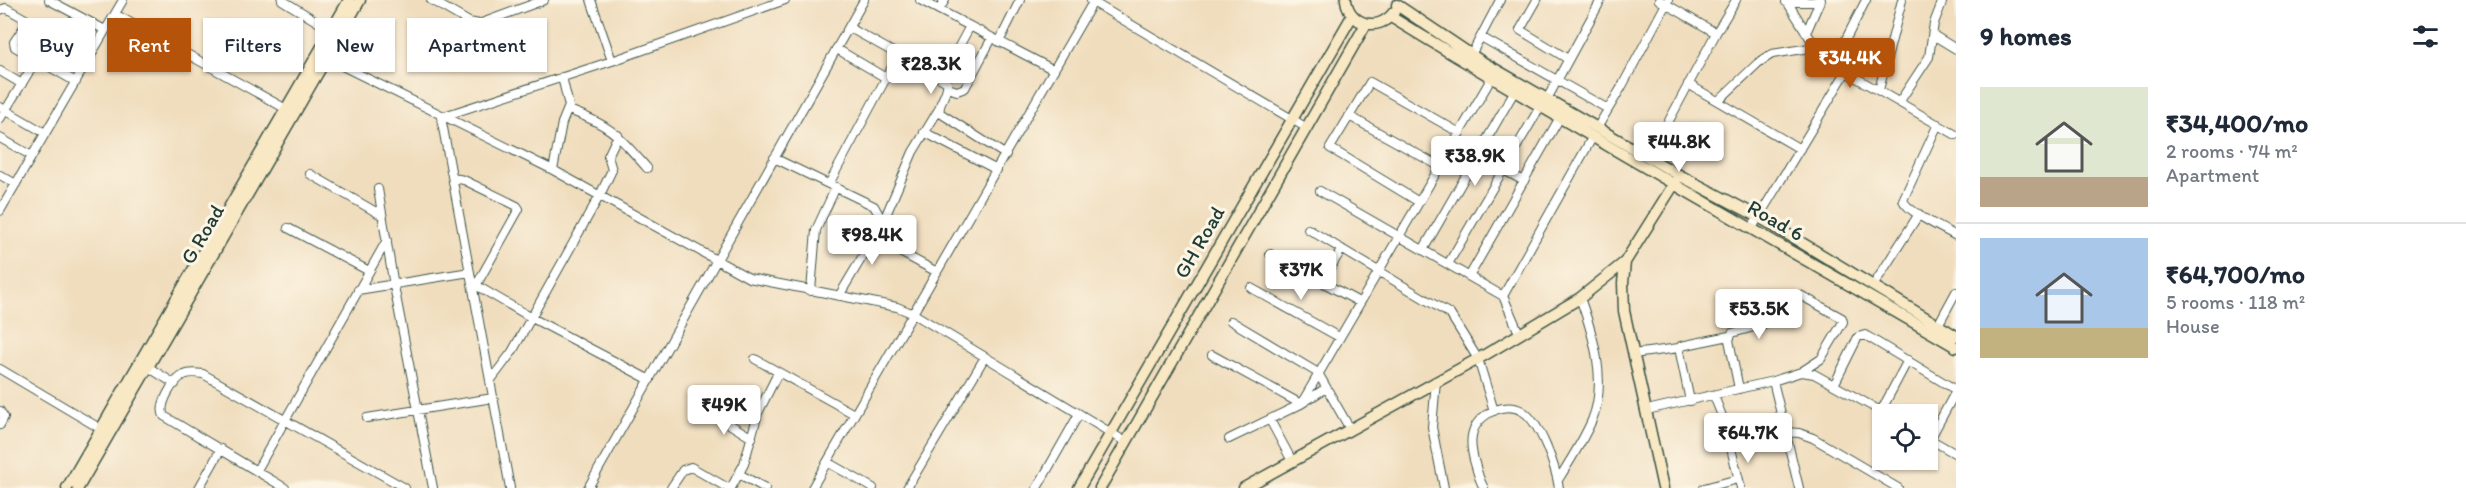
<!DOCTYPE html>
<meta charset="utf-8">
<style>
:root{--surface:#fff;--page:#f6f6f7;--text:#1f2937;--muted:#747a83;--line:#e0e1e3;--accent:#b45309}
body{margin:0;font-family:Itim,sans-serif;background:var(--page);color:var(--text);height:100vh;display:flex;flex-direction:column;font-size:22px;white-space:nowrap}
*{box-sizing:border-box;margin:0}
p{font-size:20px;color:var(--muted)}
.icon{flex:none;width:33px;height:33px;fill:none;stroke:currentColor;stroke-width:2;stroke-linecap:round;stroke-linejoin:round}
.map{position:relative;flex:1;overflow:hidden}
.side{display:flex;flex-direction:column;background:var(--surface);width:510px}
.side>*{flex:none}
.guide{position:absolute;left:18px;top:18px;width:570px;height:54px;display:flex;gap:12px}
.fabs{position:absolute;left:1872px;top:404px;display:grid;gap:12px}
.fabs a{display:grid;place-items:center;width:66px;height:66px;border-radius:0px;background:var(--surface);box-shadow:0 2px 4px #0004;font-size:30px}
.price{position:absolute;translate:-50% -51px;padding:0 14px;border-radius:6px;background:#fff;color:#222;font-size:20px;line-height:39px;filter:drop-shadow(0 2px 3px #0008)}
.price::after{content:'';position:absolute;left:50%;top:36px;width:18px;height:14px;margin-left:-9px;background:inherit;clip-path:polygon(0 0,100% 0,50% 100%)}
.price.active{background:var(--accent);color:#fff}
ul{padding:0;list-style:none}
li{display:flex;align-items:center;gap:18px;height:150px;padding:0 24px}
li+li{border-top:2px solid var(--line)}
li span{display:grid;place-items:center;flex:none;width:168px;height:120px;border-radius:0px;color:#555}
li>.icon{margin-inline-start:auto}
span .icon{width:72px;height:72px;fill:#fffc;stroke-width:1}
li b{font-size:26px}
h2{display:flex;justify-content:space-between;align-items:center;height:72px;padding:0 24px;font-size:26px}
.tag{padding:0 21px;border-radius:0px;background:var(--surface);box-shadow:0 2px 4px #0004;font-size:21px;line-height:54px}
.tag.active{background:var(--accent);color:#fff}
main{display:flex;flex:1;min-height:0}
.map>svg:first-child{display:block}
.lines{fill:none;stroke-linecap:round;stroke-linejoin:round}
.street-casing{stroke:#3e5549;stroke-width:10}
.secondary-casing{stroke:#3e5549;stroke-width:13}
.street{stroke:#fff;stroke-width:8}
.secondary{stroke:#f8e8c3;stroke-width:10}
.labels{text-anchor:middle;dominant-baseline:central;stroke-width:6;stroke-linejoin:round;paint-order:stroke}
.street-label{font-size:21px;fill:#1f3d34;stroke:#fcf5e5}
</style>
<main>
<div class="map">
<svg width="1956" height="488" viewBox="0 0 1956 488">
<rect width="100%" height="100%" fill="#fcf5e5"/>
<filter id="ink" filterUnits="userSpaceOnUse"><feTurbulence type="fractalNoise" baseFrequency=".0167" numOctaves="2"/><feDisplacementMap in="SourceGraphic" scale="12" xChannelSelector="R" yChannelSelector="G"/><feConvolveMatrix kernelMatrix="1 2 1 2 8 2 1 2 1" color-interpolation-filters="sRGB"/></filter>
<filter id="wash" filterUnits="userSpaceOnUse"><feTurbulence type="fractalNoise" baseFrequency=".008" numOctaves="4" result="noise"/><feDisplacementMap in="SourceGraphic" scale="24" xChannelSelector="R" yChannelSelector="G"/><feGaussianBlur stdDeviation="1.35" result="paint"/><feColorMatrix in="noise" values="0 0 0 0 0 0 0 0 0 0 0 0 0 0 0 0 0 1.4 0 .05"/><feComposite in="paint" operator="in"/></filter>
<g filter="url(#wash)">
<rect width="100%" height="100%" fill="#f0ddbd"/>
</g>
<g filter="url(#ink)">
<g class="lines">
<defs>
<path id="street" d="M 49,0 L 105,30
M 282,0 L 334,32
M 431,0 L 469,22 L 479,24 L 544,0
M 591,0 L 612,61
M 920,0 L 1054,70
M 1537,0 L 1520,30 L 1568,59
M 1659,0 L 1716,33
M 1786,0 L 1820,54 L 1846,72 L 1956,135
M 1091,1 L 1307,128
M 1786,2 L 1813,2 L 1821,0
M 0,10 L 6,8 L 91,56
M 939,10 L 945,0
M 115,14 L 288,110
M 28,21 L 14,42 L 15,47 L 76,82
M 850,28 L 947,82 C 949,94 937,102 940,113 L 1006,155
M 1806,33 L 1820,1
M 1933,35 L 1956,49
M 1481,37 L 1608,109
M 999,42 L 1020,0
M 837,49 L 886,78
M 1471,55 L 1500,0
M 324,57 L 553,170 L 749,278 L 897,307 L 914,314 L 1126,442
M 1833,64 L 1866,0
M 0,71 L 22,84
M 942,78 L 970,26
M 1688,84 L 1800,149
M 948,88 L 957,91 L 965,88 L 992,38
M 1879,90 L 1902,0
M 1547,99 L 1601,0
M 1718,101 L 1758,63 L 1772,54 L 1816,47
M 1900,101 L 1929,57 L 1934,23 L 1943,0
M 0,107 L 45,133
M 569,110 C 612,126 617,134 647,168
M 1349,116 L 1439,166
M 0,119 L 37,59
M 1938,124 L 1903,200 C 1907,212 1944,229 1956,236
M 1597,128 L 1621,88 L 1668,0
M 924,132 L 997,170
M 0,138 L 32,156
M 1454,143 L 1524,181
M 774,158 L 874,206 L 883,222 L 883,236 L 889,246 L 937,272
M 1649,158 L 1716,33 L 1736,0
M 553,170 L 562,123 L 569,106 L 562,77
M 310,174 L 383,216
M 0,175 L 16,184
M 453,178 L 464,180 L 517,206 L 519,209 L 477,284
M 829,184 L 899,54
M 378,189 L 394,286 L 433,488
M 1320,191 L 1503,296 L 1519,333
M 1419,202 L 1330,148 L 1370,82 L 1460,133
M 0,211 L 123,0
M 288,228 L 369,271
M 1752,228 L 1846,72
M 1308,229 L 1450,314 L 1478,359 L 1494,411
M 1423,250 L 1514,92
M 1270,254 L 1359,302
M 1448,264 L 1540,107
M 1470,275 L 1559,119
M 1321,282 L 1342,249
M 472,283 L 532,318 L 650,380
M 1873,286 L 1919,214
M 1251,288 L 1339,337
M 358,290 L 470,272
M 811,291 L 816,230 L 836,187
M 839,296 L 883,222 L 913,152 L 939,109
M 1503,296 L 1592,138
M 1231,321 L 1318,373 L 1350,429
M 1938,325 L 1956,292
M 1633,354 L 1679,348
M 1212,355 L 1301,404 L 1326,388
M 755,359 L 854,414
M 148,367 L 175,384
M 0,369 L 101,429
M 1802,372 L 1814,374 L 1886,414
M 490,381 L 512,352 L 600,195 L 612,170 L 608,156 L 618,135
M 1436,381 L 1432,427 L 1444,488
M 1773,381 L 1799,488
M 1834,385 L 1858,337 L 1865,335 L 1956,390
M 1714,396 L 1724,421 L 1741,488
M 1690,401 L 1679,348 L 1681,346 L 1729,336
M 1647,410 L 1773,381 L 1801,372 L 1821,359 L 1843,322 L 1842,318 L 1800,295 L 1796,295 L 1787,310 L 1776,321 L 1732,333 L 1729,340 L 1739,389
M 0,411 L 4,417 L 0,425
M 1881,411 L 1908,360
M 710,412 L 752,438
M 367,418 L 493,398
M 1270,420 L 1292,461
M 1786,432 L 1799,433 L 1813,438 L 1898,488
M 1928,438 L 1956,454
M 1229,439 L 1301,404 L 1491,79
M 1930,439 L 1956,391
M 827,462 L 873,488
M 257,470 L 387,240
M 739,474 L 765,488
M 1558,480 C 1570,461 1583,441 1592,420 C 1608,382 1593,334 1580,298
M 199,488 L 221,449
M 285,488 L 164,416 C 158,405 173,380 184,375 C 190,372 197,373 203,374 L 405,488
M 510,488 L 441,117 L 612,61 L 785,0
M 588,488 L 864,0
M 671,488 L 683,470 L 691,467 L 728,488
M 731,488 L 744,464 L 758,413 L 778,373
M 812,488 L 1093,2
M 907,488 L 985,357
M 1037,488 L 1079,414
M 1484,488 C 1480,482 1478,474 1476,467 C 1468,442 1468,422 1495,410 C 1503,407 1514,406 1522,411 C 1540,421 1556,468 1559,488
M 1704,488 L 1738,479"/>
<path id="secondary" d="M 1346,0 C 1349,25 1379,33 1394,12
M 1397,5 L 1479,60 L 1679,175 L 1759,217 L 1956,336
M 1391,17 C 1577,131 1768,237 1956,347
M 1625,262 L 1623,283 L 1624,311 L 1663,488
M 67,488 L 349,0
M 78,488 L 360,0
M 1079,488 L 1352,16
M 1100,488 L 1366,24
M 1244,488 L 1478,359 L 1580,298 L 1625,262 L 1676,181"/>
</defs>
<use href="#street" class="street-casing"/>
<use href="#secondary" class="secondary-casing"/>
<use href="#street" class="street"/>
<use href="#secondary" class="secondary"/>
</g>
</g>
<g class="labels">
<g class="street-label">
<text transform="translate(1776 220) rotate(30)">Road 6</text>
<text transform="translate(202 234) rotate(-60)">G Road</text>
<text transform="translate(1199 242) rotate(-60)">GH Road</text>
</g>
</g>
</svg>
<div class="fabs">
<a><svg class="icon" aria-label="locate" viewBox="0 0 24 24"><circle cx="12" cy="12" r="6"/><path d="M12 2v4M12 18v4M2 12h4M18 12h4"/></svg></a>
</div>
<b class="price active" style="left:1850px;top:89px">₹34.4K</b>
<b class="price" style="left:931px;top:95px">₹28.3K</b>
<b class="price" style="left:1679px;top:173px">₹44.8K</b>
<b class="price" style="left:1475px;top:187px">₹38.9K</b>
<b class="price" style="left:872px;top:266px">₹98.4K</b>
<b class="price" style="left:1301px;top:301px">₹37K</b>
<b class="price" style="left:1759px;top:340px">₹53.5K</b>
<b class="price" style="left:724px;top:436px">₹49K</b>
<b class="price" style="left:1748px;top:464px">₹64.7K</b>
<div class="guide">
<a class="tag">Buy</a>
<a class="tag active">Rent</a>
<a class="tag">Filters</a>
<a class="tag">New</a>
<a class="tag">Apartment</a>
</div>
</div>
<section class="side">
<h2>9 homes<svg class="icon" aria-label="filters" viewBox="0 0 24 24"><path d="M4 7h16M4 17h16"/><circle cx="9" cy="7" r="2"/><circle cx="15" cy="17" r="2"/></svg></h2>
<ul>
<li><span style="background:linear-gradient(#dfe7d0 75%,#b9a48a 0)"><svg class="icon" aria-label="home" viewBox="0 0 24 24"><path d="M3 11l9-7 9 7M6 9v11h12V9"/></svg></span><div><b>₹34,400/mo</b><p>2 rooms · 74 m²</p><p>Apartment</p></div></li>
<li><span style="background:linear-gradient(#a9c7e8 75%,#c2b280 0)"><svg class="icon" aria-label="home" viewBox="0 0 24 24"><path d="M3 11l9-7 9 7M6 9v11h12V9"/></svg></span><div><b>₹64,700/mo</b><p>5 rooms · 118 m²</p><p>House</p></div></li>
</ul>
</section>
</main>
